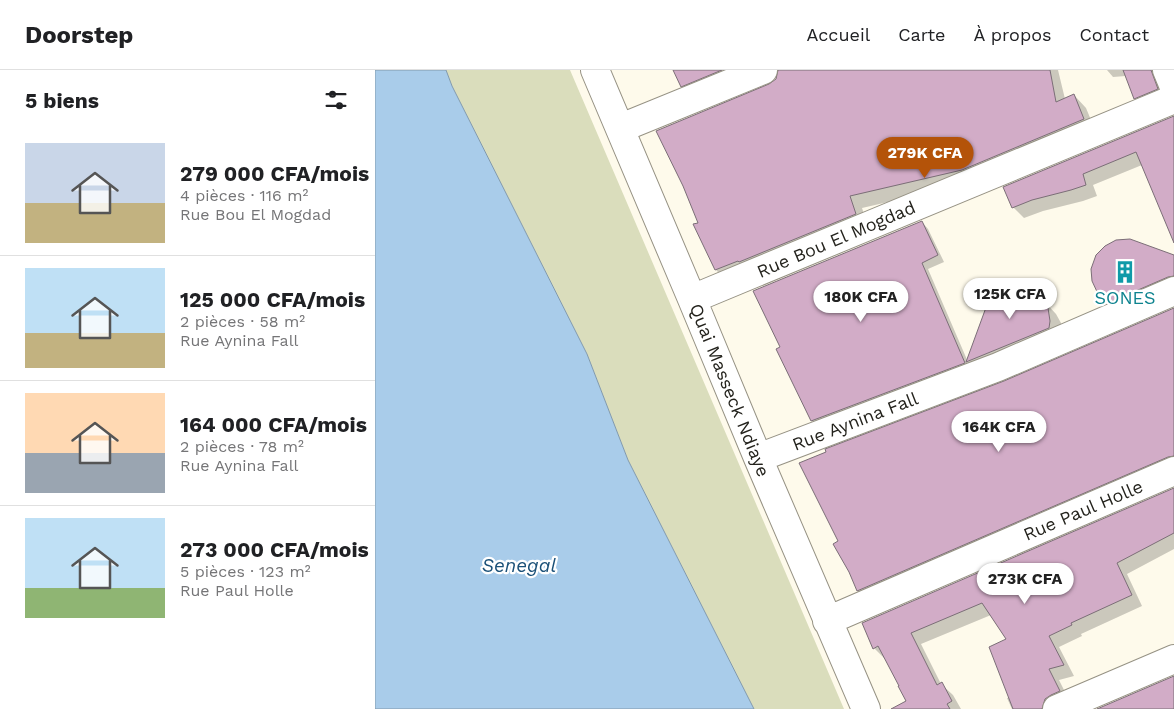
<!DOCTYPE html>
<html lang="fr">
<meta charset="utf-8">
<style>
:root{--surface:#fff;--page:#f2f2f2;--text:#202124;--muted:#757577;--line:#e0e0e0;--accent:#b45309}
body{margin:0;font-family:"Work Sans",sans-serif;background:var(--page);color:var(--text);height:100vh;display:flex;flex-direction:column;font-size:19px;white-space:nowrap}
*{box-sizing:border-box;margin:0}
p{font-size:16px;color:var(--muted)}
.icon{flex:none;width:28px;height:28px;fill:none;stroke:currentColor;stroke-width:2;stroke-linecap:round;stroke-linejoin:round}
.map{position:relative;flex:1;overflow:hidden}
.side{display:flex;flex-direction:column;background:var(--surface);width:375px}
.side>*{flex:none}
.price{position:absolute;translate:-50% -42px;padding:0 11px;border-radius:18px;background:#fff;color:#222;font-size:16px;line-height:32px;filter:drop-shadow(0 1px 2px #0008)}
.price::after{content:'';position:absolute;left:50%;top:30px;width:15px;height:11px;margin-left:-8px;background:inherit;clip-path:polygon(0 0,100% 0,50% 100%)}
.price.selected{background:var(--accent);color:#fff}
ul{padding:0;list-style:none}
li{display:flex;align-items:center;gap:15px;height:125px;padding:0 25px}
li+li{border-top:1px solid var(--line)}
li span{display:grid;place-items:center;flex:none;width:140px;height:100px;border-radius:0px;color:#555}
li>.icon{margin-inline-start:auto}
span .icon{width:60px;height:60px;fill:#fffc;stroke-width:1}
li b{font-size:21px}
h2{display:flex;justify-content:space-between;align-items:center;height:60px;padding:0 25px;font-size:21px}
header{display:flex;align-items:center;gap:30px;box-sizing:border-box;height:70px;padding:0 25px;background:var(--surface);border-bottom:1px solid var(--line)}
header strong{font-size:24px}
nav{display:flex;gap:28px;margin-inline-start:auto;font-size:18px}
main{display:flex;flex:1;min-height:0}
.map>svg:first-child{display:block}
.green{fill:#daddbc}
.water{fill:#a9ccea;stroke:#8199ac}
.shadow{fill:#0003}
.building{fill:#d2acc7;stroke:#7b6e77}
.lines{fill:none;stroke-linecap:round;stroke-linejoin:round}
.street-casing{stroke:#969284;stroke-width:30}
.street{stroke:#fff;stroke-width:28}
.labels{text-anchor:middle;dominant-baseline:central;stroke-width:4.5;stroke-linejoin:round;paint-order:stroke}
.street-label{font-size:18px;fill:#24231d;stroke:#fff}
.culture-label{font-size:18px;fill:#0d838f;stroke:#fff}
.water-label{font-size:19px;font-style:italic;fill:#1a5078;stroke:#fff}
</style>
<header>
<strong>Doorstep</strong>
<nav><a>Accueil</a><a>Carte</a><a>À propos</a><a>Contact</a></nav>
</header>
<main>
<section class="side">
<h2>5 biens<svg class="icon" aria-label="filters" viewBox="0 0 24 24"><path d="M4 7h16M4 17h16"/><circle cx="9" cy="7" r="2"/><circle cx="15" cy="17" r="2"/></svg></h2>
<ul>
<li><span style="background:linear-gradient(#c9d6e8 60%,#c2b280 0)"><svg class="icon" aria-label="home" viewBox="0 0 24 24"><path d="M3 11l9-7 9 7M6 9v11h12V9"/></svg></span><div><b>279 000 CFA/mois</b><p>4 pièces · 116 m²</p><p>Rue Bou El Mogdad</p></div></li>
<li><span style="background:linear-gradient(#bfe0f5 65%,#c2b280 0)"><svg class="icon" aria-label="home" viewBox="0 0 24 24"><path d="M3 11l9-7 9 7M6 9v11h12V9"/></svg></span><div><b>125 000 CFA/mois</b><p>2 pièces · 58 m²</p><p>Rue Aynina Fall</p></div></li>
<li><span style="background:linear-gradient(#ffd9b3 60%,#9aa5b1 0)"><svg class="icon" aria-label="home" viewBox="0 0 24 24"><path d="M3 11l9-7 9 7M6 9v11h12V9"/></svg></span><div><b>164 000 CFA/mois</b><p>2 pièces · 78 m²</p><p>Rue Aynina Fall</p></div></li>
<li><span style="background:linear-gradient(#bfe0f5 70%,#8fb573 0)"><svg class="icon" aria-label="home" viewBox="0 0 24 24"><path d="M3 11l9-7 9 7M6 9v11h12V9"/></svg></span><div><b>273 000 CFA/mois</b><p>5 pièces · 123 m²</p><p>Rue Paul Holle</p></div></li>
</ul>
</section>
<div class="map">
<svg width="799" height="639" viewBox="0 0 799 639">
<rect width="100%" height="100%" fill="#fefaeb"/>
<path class="green" d="M 71,0 L 195,0 L 469,639 L 379,639 L 253,390 L 212,284 L 77,16 Z"/>
<path class="water" d="M 0,0 L 71,0 L 77,16 L 212,284 L 253,390 L 379,639 L 0,639 Z"/>
<path class="shadow" d="M 299,0 L 389,0 L 319,28 L 307,16 Z
M 405,0 L 683,0 L 690,29 L 699,25 L 711,38 L 721,62 L 600,112 L 487,138 L 493,156 L 353,212 L 341,200 L 324,153 L 395,16 L 402,10 Z
M 732,0 L 782,0 L 794,31 L 772,40 L 760,28 L 751,6 L 738,7 Z
M 799,48 L 799,170 L 767,95 L 718,115 L 722,126 L 708,131 L 668,141 L 649,148 L 638,137 Z
M 547,152 L 553,159 L 569,192 L 553,199 L 593,292 L 614,233 L 667,229 L 681,244 L 686,253 L 688,266 L 606,305 L 593,293 L 596,299 L 444,357 L 437,351 Z
M 799,186 L 799,219 L 737,237 L 725,225 Z
M 799,239 L 799,399 L 494,531 L 483,520 L 465,471 L 630,313 Z
M 799,419 L 799,479 L 752,504 L 767,536 L 706,564 L 707,566 L 684,577 L 699,606 L 684,610 L 695,632 L 682,639 L 637,639 L 632,628 L 635,627 L 633,570 L 616,545 L 546,574 L 566,614 L 578,625 L 586,639 L 534,639 L 525,616 L 510,589 L 499,578 Z"/>
<path class="building" d="M 298,0 L 347,0 L 306,17 Z
M 403,0 L 675,0 L 681,32 L 699,24 L 709,49 L 587,100 L 475,126 L 481,144 L 364,192 L 363,191 L 340,200 L 318,154 L 323,153 L 308,116 L 281,61 L 394,14 L 401,9 Z
M 748,0 L 776,0 L 783,19 L 759,29 Z
M 799,46 L 799,173 L 761,82 L 708,104 L 711,115 L 696,120 L 657,130 L 637,138 L 628,117 Z
M 547,151 L 563,185 L 547,193 L 590,293 L 436,351 L 401,279 L 405,277 L 378,221 Z
M 755,169 L 799,185 L 799,206 L 793,207 L 733,233 L 724,226 L 717,211 L 716,199 L 721,185 L 730,176 L 741,170 Z
M 646,217 L 659,221 L 668,228 L 673,238 L 675,251 L 674,258 L 591,292 L 613,232 L 622,223 L 633,218 Z
M 799,238 L 799,386 L 793,387 L 482,521 L 474,502 L 458,474 L 463,471 L 424,393 L 451,382 L 450,379 L 629,311 Z
M 799,418 L 799,463 L 742,493 L 757,525 L 696,553 L 697,555 L 674,566 L 689,595 L 674,599 L 685,621 L 676,625 L 670,629 L 667,639 L 638,639 L 614,577 L 631,569 L 607,533 L 536,563 L 562,615 L 567,612 L 577,631 L 572,634 L 575,639 L 516,639 L 531,631 L 523,616 L 524,616 L 503,576 L 498,579 L 487,553 Z
M 799,606 L 799,639 L 722,639 Z"/>
<g class="lines">
<defs>
<path id="street" d="M 220,0 L 317,229 L 383,388 L 491,639
M 792,0 L 799,17
M 246,58 L 388,0
M 317,229 L 799,29
M 383,388 L 623,297 L 799,221
M 452,551 L 799,401
M 682,639 L 799,589"/>
</defs>
<use href="#street" class="street-casing"/>
<use href="#street" class="street"/>
</g>
<defs>
<symbol id="building-bare" viewBox="-9 -9 18 18"><path d="M-4-6H4V6H1V3H-1V6H-4ZM-2.5-4.3h1.7v1.8h-1.7ZM.8-4.3h1.7v1.8H.8ZM-2.5-1h1.7V.8h-1.7ZM.8-1h1.7V.8H.8Z" fill="#0f9aa8" stroke="#fff" stroke-width="2.5" paint-order="stroke"/></symbol>
</defs>
<g fill-rule="evenodd">
<use href="#building-bare" x="734" y="186" width="32" height="32"/>
</g>
<g class="labels">
<g class="street-label">
<text transform="translate(461 169) rotate(-23)">Rue Bou El Mogdad</text>
<text transform="translate(355 320) rotate(68)">Quai Masseck Ndiaye</text>
<text transform="translate(480 351) rotate(-21)">Rue Aynina Fall</text>
<text transform="translate(708 440) rotate(-23)">Rue Paul Holle</text>
</g>
<g class="culture-label">
<text x="750" y="227">SONES</text>
</g>
<g class="water-label">
<text x="144" y="495">Senegal</text>
</g>
</g>
</svg>
<b class="price selected" style="left:550px;top:109px">279K CFA</b>
<b class="price" style="left:635px;top:250px">125K CFA</b>
<b class="price" style="left:486px;top:253px">180K CFA</b>
<b class="price" style="left:624px;top:383px">164K CFA</b>
<b class="price" style="left:650px;top:535px">273K CFA</b>
</div>
</main>
